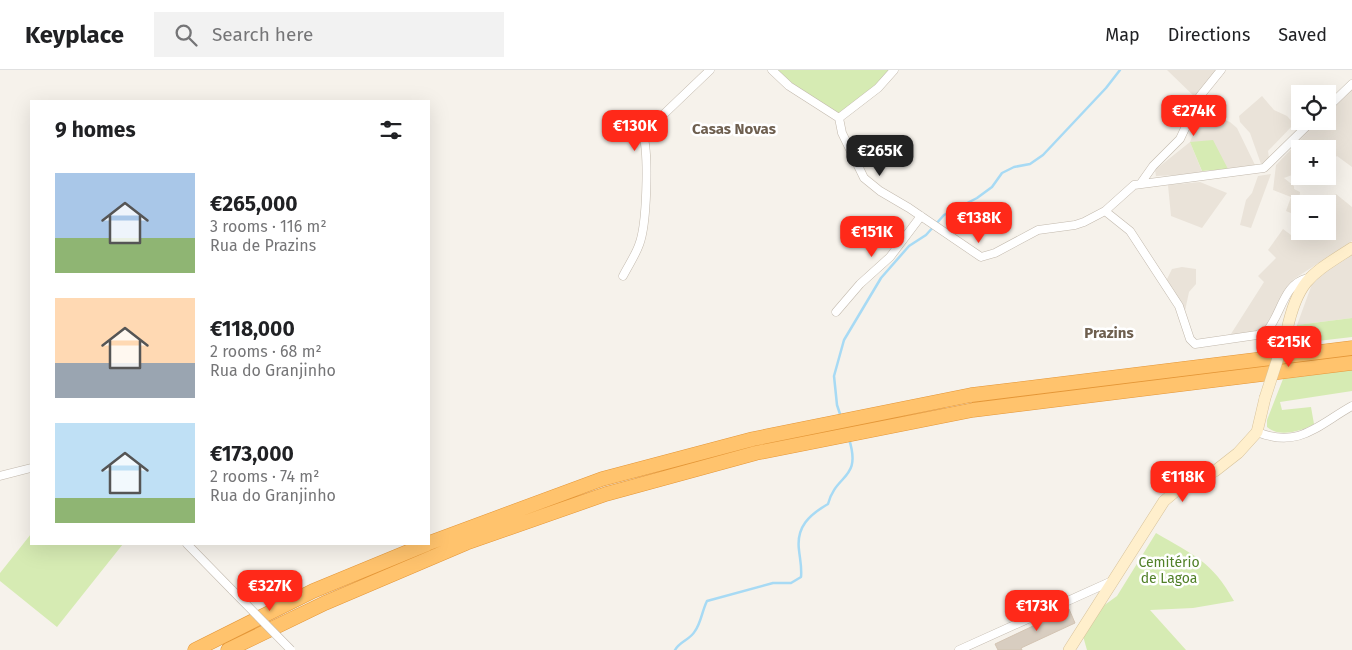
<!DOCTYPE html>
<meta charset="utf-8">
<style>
:root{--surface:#fff;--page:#f2f2f2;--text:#202124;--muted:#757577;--line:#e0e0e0;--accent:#ff2919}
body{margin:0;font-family:"Fira Sans",sans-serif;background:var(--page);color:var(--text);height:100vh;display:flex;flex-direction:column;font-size:19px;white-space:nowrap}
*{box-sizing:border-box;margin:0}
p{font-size:16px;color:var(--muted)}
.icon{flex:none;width:28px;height:28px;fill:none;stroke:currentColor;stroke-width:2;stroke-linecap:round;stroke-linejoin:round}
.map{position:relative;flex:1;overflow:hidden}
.details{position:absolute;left:30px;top:30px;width:400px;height:445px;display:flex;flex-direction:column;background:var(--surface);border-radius:0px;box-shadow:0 5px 20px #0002}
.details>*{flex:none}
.buttons{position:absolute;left:1291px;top:15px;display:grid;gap:10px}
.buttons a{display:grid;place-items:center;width:45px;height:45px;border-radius:0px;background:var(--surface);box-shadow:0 5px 20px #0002;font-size:25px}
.price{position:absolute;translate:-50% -42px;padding:0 11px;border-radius:10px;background:var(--accent);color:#fff;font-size:16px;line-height:32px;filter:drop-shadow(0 1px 2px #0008)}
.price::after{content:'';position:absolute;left:50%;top:30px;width:15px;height:11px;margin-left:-8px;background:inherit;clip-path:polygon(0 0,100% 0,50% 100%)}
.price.selected{background:#222;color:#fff}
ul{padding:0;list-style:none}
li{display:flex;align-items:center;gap:15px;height:125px;padding:0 25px}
li span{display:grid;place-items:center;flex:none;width:140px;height:100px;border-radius:0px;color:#555}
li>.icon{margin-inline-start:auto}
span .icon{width:60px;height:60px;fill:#fffc;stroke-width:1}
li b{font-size:21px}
h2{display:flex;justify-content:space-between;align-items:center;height:60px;padding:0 25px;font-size:21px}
header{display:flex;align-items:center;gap:30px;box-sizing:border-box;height:70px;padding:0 25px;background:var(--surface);border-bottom:1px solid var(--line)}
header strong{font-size:24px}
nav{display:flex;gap:28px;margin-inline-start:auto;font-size:18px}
.search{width:350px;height:45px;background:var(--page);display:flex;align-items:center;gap:12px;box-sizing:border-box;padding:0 18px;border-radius:0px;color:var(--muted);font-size:19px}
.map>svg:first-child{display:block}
.residential{fill:#eae3d9}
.green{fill:#d6ebb3}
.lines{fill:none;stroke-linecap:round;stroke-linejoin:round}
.stream{stroke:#a7daf4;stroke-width:2.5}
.building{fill:#d8cdc0;stroke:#d3c4b3}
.street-casing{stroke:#c2b9ad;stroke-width:9}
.secondary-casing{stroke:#d7c29a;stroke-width:12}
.highway-casing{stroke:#e49637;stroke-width:15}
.street{stroke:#fff;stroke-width:8}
.secondary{stroke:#ffefcc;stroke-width:11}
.highway{stroke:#ffc36d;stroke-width:14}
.street-bridge-casing{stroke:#c2b9ad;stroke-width:9;stroke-linecap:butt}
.secondary-bridge-casing{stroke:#d7c29a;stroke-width:12;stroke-linecap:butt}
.street-bridge{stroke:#fff;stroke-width:8}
.secondary-bridge{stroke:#ffefcc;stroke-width:11}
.labels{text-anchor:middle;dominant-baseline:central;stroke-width:5;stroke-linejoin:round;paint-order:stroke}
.park-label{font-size:14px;fill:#518028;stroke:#fff}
.neighbourhood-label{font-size:15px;font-weight:bold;fill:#6e5f4f;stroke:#fff}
</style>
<header>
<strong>Keyplace</strong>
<div class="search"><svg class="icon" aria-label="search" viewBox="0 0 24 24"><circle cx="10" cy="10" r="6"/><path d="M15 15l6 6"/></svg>Search here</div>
<nav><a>Map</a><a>Directions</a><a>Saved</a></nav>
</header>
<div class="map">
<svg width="1352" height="580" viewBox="0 0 1352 580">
<rect width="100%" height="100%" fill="#f6f2eb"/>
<path class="residential" d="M 1167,0 L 1221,0 L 1198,30 Z
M 1352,20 L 1352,97 L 1337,86 L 1331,91 L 1328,88 L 1328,79 L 1300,79 L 1300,102 L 1284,108 L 1294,116 L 1294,119 L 1300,122 L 1298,138 L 1293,144 L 1286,141 L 1291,127 L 1273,120 L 1276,95 L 1318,51 L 1328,51 L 1328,43 Z
M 1262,26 L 1274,40 L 1287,46 L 1294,54 L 1268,81 L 1269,88 L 1261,94 L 1250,63 L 1240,52 L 1239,46 Z
M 1199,40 L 1230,52 L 1237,58 L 1255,95 L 1228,99 L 1190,72 L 1203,104 L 1156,106 L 1155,100 L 1190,72 L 1200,47 L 1198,44 Z
M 1271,104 L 1251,158 L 1240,155 L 1246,130 L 1252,123 L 1258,106 Z
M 1200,112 L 1227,123 L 1202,158 L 1171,146 L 1168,115 Z
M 1336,124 L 1352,137 L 1352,171 L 1294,209 L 1269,255 L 1261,262 L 1229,267 L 1264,212 L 1258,206 L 1276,188 L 1268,180 L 1283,159 L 1295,168 L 1301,161 L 1328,161 L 1328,135 Z
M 1352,183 L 1352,248 L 1297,255 L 1312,214 L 1319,205 Z
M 1182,197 L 1196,199 L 1196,214 L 1189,222 L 1185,241 L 1166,211 L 1172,199 Z"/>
<path class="green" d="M 772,0 L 894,0 L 839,48 Z
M 1213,70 L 1228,99 L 1202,101 L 1190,72 Z
M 1352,248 L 1352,267 L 1292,274 L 1297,255 Z
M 1352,300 L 1352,321 L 1280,332 L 1282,340 L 1311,337 L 1314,354 C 1302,361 1279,368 1267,357 L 1267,350 L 1283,309 Z
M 1156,463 C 1193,485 1212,491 1234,531 L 1193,538 L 1150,540 L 1186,580 L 1087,580 L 1083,566 L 1099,539 L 1117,526 Z
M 31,464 L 31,474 L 123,474 L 57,557 L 0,511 L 0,503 Z"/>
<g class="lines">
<path class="stream" d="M 841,347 L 837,335 L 834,306 L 844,270 L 881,208 L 909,176 L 926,165 L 944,145 L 977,128 L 992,117 L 1002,103 L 1014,97 L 1030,94 L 1043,85 L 1106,18 L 1120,0
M 675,580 C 680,571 690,570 695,561 C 701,553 702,541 707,531 L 773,513 L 791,513 L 801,507 C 802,497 800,490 799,480 C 796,457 809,445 828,434 C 836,403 862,410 849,369"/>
</g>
<path class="building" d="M 1069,539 L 1075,553 L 1021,578 L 1022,580 L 998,580 L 995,574 Z"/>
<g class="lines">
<defs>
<path id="street" d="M 772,0 L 789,16 L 839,48
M 1328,37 L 1352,14
M 839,48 L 842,63 L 864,108 L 880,121 L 909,138 L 981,187 L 995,183 L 1038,160 L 1075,155 L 1084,152 L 1105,141 L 1134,115 L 1264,98 L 1312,51
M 839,48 L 878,18 L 894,0
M 1141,113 L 1153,96 L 1180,69 L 1200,26 L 1221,0
M 1105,141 L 1130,161 L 1179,236 L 1190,269 L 1195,274 L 1257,265 L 1267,261 C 1282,243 1283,214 1308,208
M 623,206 C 628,196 635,186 639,175 C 647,155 649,85 643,64 L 710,0
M 836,242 L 860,214 L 890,187 L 921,146
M 1257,362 C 1299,379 1318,355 1352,336
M 0,406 L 31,398
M 187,474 L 233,521
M 959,580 L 1112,511"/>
<path id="secondary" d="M 1287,260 C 1298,209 1312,204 1352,178
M 1069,580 L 1164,431 L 1176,421 L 1215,401 L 1238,383 L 1257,362 L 1265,328"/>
<path id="highway" d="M 429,473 L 602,409 L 753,369 L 971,325 L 1352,278
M 195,580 L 313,521 L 427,474
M 228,580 L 325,533 L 466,473 L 606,424 L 756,383 L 973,340 L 1352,293"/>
</defs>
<use href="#street" class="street-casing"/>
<use href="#secondary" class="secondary-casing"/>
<use href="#highway" class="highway-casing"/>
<use href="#street" class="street"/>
<use href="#secondary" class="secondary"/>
<use href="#highway" class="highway"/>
<defs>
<path id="street-bridge" d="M 233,521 L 291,580"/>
<path id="secondary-bridge" d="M 1265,328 L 1287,260"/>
</defs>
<use href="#street-bridge" class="street-bridge-casing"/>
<use href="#secondary-bridge" class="secondary-bridge-casing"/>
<use href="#street-bridge" class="street-bridge"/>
<use href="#secondary-bridge" class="secondary-bridge"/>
</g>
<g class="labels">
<g class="park-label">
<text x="1169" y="492">Cemitério<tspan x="1169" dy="16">de Lagoa</tspan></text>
</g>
<g class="neighbourhood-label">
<text x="734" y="59">Casas Novas</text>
<text x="1109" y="263">Prazins</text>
</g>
</g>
</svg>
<div class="buttons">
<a><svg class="icon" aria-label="locate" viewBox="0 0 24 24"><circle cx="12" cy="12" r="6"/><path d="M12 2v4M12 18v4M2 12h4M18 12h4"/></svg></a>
<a>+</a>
<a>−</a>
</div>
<b class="price" style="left:1194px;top:67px">€274K</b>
<b class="price" style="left:635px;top:82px">€130K</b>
<b class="price selected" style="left:880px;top:107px">€265K</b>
<b class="price" style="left:979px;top:174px">€138K</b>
<b class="price" style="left:872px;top:188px">€151K</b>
<b class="price" style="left:1289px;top:298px">€215K</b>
<b class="price" style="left:1183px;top:433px">€118K</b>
<b class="price" style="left:270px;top:542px">€327K</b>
<b class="price" style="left:1037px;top:562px">€173K</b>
<section class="details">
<h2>9 homes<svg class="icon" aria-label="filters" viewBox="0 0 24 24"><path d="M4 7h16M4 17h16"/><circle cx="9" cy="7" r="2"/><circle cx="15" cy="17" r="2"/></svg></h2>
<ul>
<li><span style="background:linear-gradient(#a9c7e8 65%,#8fb573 0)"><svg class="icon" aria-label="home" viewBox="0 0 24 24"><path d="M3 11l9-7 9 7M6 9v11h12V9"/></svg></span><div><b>€265,000</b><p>3 rooms · 116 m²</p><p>Rua de Prazins</p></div></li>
<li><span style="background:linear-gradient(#ffd9b3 65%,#9aa5b1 0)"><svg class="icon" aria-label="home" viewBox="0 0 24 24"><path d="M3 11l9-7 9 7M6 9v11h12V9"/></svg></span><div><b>€118,000</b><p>2 rooms · 68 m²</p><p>Rua do Granjinho</p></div></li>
<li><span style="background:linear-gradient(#bfe0f5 75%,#8fb573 0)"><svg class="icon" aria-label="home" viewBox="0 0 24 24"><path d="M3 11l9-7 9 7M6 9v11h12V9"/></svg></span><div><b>€173,000</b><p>2 rooms · 74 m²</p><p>Rua do Granjinho</p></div></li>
</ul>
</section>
</div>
